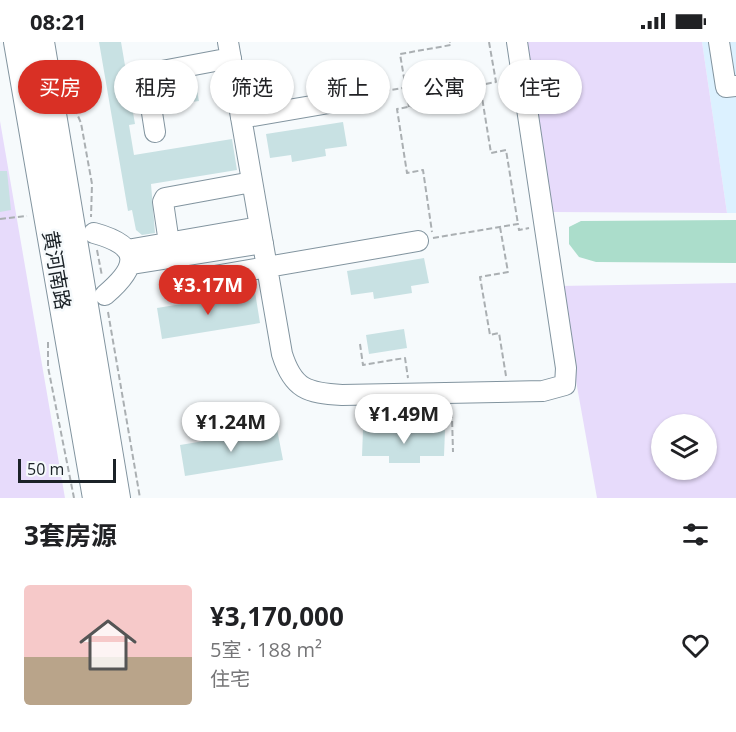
<!DOCTYPE html>
<html lang="zh">
<meta charset="utf-8">
<style>
:root{--surface:#fff;--page:#f6f6f6;--text:#202124;--muted:#757577;--accent:#d93025}
body{margin:0;font-family:"Open Sans","Noto Sans SC",sans-serif;background:var(--page);color:var(--text);height:100vh;display:flex;flex-direction:column;font-size:22px;white-space:nowrap}
*{box-sizing:border-box;margin:0}
p{font-size:20px;color:var(--muted)}
.icon{flex:none;width:33px;height:33px;fill:none;stroke:currentColor;stroke-width:2;stroke-linecap:round;stroke-linejoin:round}
.map{position:relative;height:456px;overflow:hidden}
.sheet{display:flex;flex-direction:column;background:var(--surface);flex:1}
.sheet>*{flex:none}
.guide{position:absolute;left:18px;top:18px;width:700px;height:54px;display:flex;gap:12px}
.buttons{position:absolute;left:651px;top:372px;display:grid;gap:12px}
.buttons a{display:grid;place-items:center;width:66px;height:66px;border-radius:50%;background:var(--surface);box-shadow:0 2px 4px #0004;font-size:30px}
.scale{position:absolute;left:18px;bottom:15px;width:98px;box-sizing:border-box;padding-left:6px;border:3px solid #1b2227;border-top:0;font-size:16px;line-height:21px;white-space:nowrap;color:#1b2227;-webkit-text-stroke:4px #f6fafc;paint-order:stroke}
.price{position:absolute;translate:-50% -51px;padding:0 14px;border-radius:21px;background:#fff;color:#222;font-size:20px;line-height:39px;filter:drop-shadow(0 2px 3px #0008)}
.price::after{content:'';position:absolute;left:50%;top:36px;width:18px;height:14px;margin-left:-9px;background:inherit;clip-path:polygon(0 0,100% 0,50% 100%)}
.price.current{background:var(--accent);color:#fff}
ul{padding:0;list-style:none}
li{display:flex;align-items:center;gap:18px;height:150px;padding:0 24px}
li span{display:grid;place-items:center;flex:none;width:168px;height:120px;border-radius:6px;color:#555}
li>.icon{margin-inline-start:auto}
span .icon{width:72px;height:72px;fill:#fffc;stroke-width:1}
li b{font-size:26px}
h2{display:flex;justify-content:space-between;align-items:center;height:72px;padding:0 24px;font-size:26px}
.tag{padding:0 21px;border-radius:27px;background:var(--surface);box-shadow:0 2px 4px #0004;font-size:21px;line-height:54px}
.tag.current{background:var(--accent);color:#fff}
.status{display:flex;justify-content:space-between;align-items:center;height:42px;padding:0 30px;background:var(--surface);direction:ltr}
.status svg{height:16px;fill:currentColor}
.map>svg:first-child{display:block}
.built{fill:#dcf1ff}
.green{fill:#e7dbfb;fill-rule:evenodd}
.water{fill:#abddcb}
.building{fill:#c8e1e3}
.lines{fill:none;stroke-linecap:round;stroke-linejoin:round}
.minor-casing{stroke:#82949f;stroke-width:22}
.major-casing{stroke:#82949f;stroke-width:28}
.path{stroke:#aaafb2;stroke-width:2;stroke-dasharray:6 3;stroke-linecap:butt}
.minor{stroke:#fff;stroke-width:20}
.major{stroke:#fff;stroke-width:26}
.labels{text-anchor:middle;dominant-baseline:central;stroke-width:5;stroke-linejoin:round;paint-order:stroke}
.street-label{font-size:20px;fill:#1b2227;stroke:#f6fafc}
</style>
<div class="status"><b>08:21</b><svg viewBox="0 0 49 12"><path d="M0 12V9h3v3zM5 12V6h3v6zM10 12V3h3v9zM15 12V0h3v12zM26 1h20v11H26zM47 4h2v5h-2z"/></svg></div>
<div class="map">
<svg width="736" height="456" viewBox="0 0 736 456">
<rect width="100%" height="100%" fill="#f6fafc"/>
<path class="built" d="M 702,0 L 736,0 L 736,171 L 727,171 Z"/>
<path class="green" d="M 525,0 L 702,0 L 727,171 L 553,170 Z
M 0,79 L 65,456 L 0,456 Z
M 736,241 L 736,456 L 597,456 L 559,244 ZM 662,382 L 706,382 L 706,428 L 662,428 Z"/>
<path class="water" d="M 736,178 L 736,221 L 596,220 L 579,215 L 569,202 L 569,185 L 581,179 Z"/>
<path class="building" d="M 99,0 L 121,0 L 135,82 L 129,83 L 134,113 L 232,97 L 237,128 L 151,142 L 155,191 L 142,193 L 136,188 L 132,168 L 128,169 Z
M 195,38 L 199,59 L 163,64 L 160,43 Z
M 343,80 L 347,104 L 325,107 L 326,114 L 292,120 L 291,113 L 270,116 L 266,92 Z
M 0,129 L 7,129 L 11,168 L 0,170 Z
M 424,216 L 429,241 L 411,244 L 412,251 L 374,257 L 373,250 L 351,253 L 347,229 Z
M 255,250 L 260,281 L 162,297 L 157,266 Z
M 404,287 L 407,306 L 369,312 L 366,293 Z
M 277,387 L 283,418 L 185,434 L 180,403 Z
M 363,388 L 445,388 L 444,414 L 420,414 L 420,421 L 389,421 L 389,414 L 362,414 Z"/>
<g class="lines">
<defs>
<path id="minor" d="M 228,0 L 282,312 C 293,347 307,351 342,353 L 543,349 L 565,343 L 566,326 L 517,0
M 719,0 L 726,45 L 736,44
M 241,76 L 335,60
M 155,90 L 146,32 L 231,16
M 94,191 C 142,204 139,224 105,253
M 169,201 L 163,160 L 165,156 L 252,140
M 127,208 L 260,185
M 132,222 L 263,201
M 174,241 L 418,199"/>
<path id="major" d="M 17,0 L 96,456
M 41,0 L 117,456"/>
</defs>
<use href="#minor" class="minor-casing"/>
<use href="#major" class="major-casing"/>
<path class="path" d="M 489,0 L 496,40 L 480,43 L 491,111 L 506,108 L 518,182
M 348,55 L 415,44 L 419,63 L 397,67 L 407,131 L 423,128 L 432,190
M 71,58 L 81,81 L 92,142 L 91,175
M 409,65 L 400,12 L 451,3 L 450,0
M 0,177 L 27,174
M 500,185 L 508,230 L 480,235 L 490,293 L 499,291 L 506,334
M 433,196 L 518,182 L 519,188 L 529,186
M 97,208 L 102,234
M 108,270 L 140,456
M 48,300 L 48,325 L 74,456
M 360,302 L 363,323 L 405,316 L 408,336
M 438,366 L 438,374 L 452,374 L 453,410"/>
<use href="#minor" class="minor"/>
<use href="#major" class="major"/>
</g>
<g class="labels">
<g class="street-label">
<text transform="translate(57 228) rotate(80)">黄河南路</text>
</g>
</g>
</svg>
<div class="buttons">
<a><svg class="icon" aria-label="layers" viewBox="0 0 24 24"><path d="M12 4l9 5-9 5-9-5zM3 14l9 5 9-5"/></svg></a>
</div>
<div class="scale">50 m</div>
<b class="price current" style="left:208px;top:274px">¥3.17M</b>
<b class="price" style="left:404px;top:403px">¥1.49M</b>
<b class="price" style="left:231px;top:411px">¥1.24M</b>
<div class="guide">
<a class="tag current">买房</a>
<a class="tag">租房</a>
<a class="tag">筛选</a>
<a class="tag">新上</a>
<a class="tag">公寓</a>
<a class="tag">住宅</a>
</div>
</div>
<section class="sheet">
<h2>3套房源<svg class="icon" aria-label="filters" viewBox="0 0 24 24"><path d="M4 7h16M4 17h16"/><circle cx="9" cy="7" r="2"/><circle cx="15" cy="17" r="2"/></svg></h2>
<ul>
<li><span style="background:linear-gradient(#f6c9c9 60%,#b9a48a 0)"><svg class="icon" aria-label="home" viewBox="0 0 24 24"><path d="M3 11l9-7 9 7M6 9v11h12V9"/></svg></span><div><b>¥3,170,000</b><p>5室 · 188 m²</p><p>住宅</p></div><svg class="icon" aria-label="heart" viewBox="0 0 24 24"><path d="M12 20l-8-8c-3-5 5-10 8-4 3-6 11-1 8 4z"/></svg></li>
</ul>
</section>
